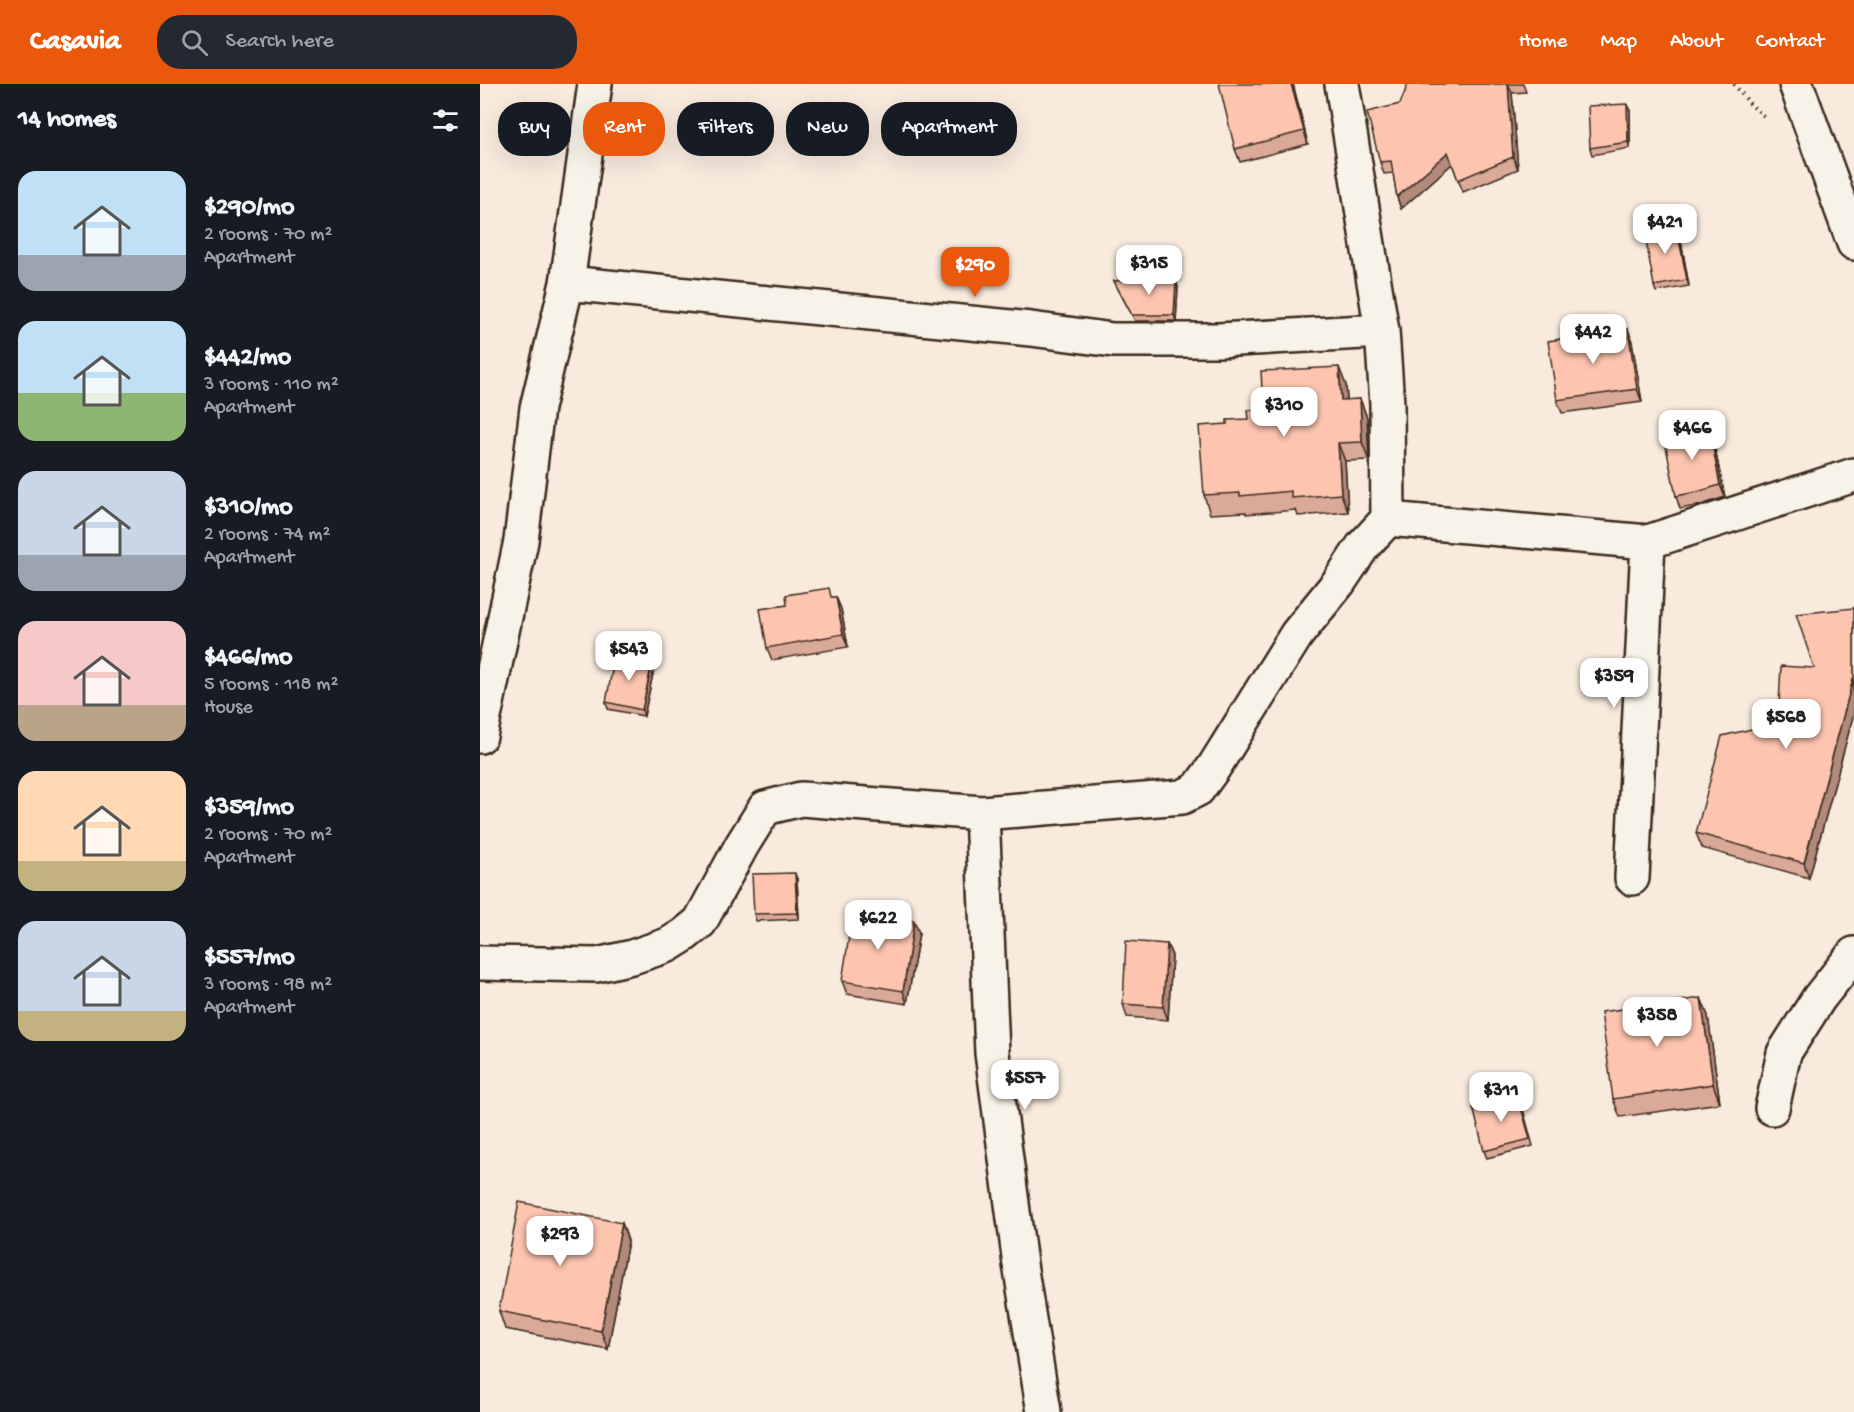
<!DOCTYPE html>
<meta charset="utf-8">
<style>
:root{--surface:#171b24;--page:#242831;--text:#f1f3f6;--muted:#9ea1a6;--accent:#ea580c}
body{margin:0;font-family:"Gochi Hand",sans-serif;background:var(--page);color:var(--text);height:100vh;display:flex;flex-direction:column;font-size:22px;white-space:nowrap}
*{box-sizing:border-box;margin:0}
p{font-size:20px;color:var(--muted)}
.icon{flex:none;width:33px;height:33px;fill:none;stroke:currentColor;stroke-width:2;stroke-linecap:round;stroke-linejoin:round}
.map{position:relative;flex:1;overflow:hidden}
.panel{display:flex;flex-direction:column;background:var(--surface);width:480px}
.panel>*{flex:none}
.top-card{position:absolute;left:18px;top:18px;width:570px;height:54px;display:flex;gap:12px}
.price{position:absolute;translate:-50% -51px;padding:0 14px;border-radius:12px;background:#fff;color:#222;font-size:20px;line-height:39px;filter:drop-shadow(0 2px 3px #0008)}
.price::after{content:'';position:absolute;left:50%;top:36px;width:18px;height:14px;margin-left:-9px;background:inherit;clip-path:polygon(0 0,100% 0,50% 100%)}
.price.selected{background:var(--accent);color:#fff}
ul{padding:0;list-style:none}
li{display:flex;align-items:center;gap:18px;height:150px;padding:0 18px}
li span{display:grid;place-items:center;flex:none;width:168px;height:120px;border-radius:18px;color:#555}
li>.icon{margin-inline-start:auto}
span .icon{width:72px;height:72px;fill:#fffc;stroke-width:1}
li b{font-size:26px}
h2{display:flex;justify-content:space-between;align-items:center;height:72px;padding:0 18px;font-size:26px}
.chip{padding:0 21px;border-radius:24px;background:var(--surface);box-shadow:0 6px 24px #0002;font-size:21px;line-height:54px}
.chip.selected{background:var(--accent);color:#fff}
header{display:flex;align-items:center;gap:36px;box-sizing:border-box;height:84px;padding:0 30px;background:var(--accent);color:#fff}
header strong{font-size:28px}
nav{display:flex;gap:33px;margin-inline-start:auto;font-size:21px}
.search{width:420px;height:54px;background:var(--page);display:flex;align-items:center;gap:15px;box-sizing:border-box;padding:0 21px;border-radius:24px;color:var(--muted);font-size:22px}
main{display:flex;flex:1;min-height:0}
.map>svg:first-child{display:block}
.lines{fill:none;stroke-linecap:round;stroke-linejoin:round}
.minor-casing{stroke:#3b2a1e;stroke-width:38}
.path{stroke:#3b2a1e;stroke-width:4;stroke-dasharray:1.5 4.5;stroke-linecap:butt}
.minor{stroke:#f7f3e8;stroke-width:33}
.wall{fill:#daa997;stroke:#3b2a1e;stroke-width:1.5}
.shaded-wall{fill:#b18a7b;stroke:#3b2a1e;stroke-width:1.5}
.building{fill:#fdc5b0;stroke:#3b2a1e;stroke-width:1.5}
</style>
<header>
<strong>Casavia</strong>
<div class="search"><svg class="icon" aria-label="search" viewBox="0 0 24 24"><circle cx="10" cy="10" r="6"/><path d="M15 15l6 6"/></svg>Search here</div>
<nav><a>Home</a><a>Map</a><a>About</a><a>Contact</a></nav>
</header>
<main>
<section class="panel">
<h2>14 homes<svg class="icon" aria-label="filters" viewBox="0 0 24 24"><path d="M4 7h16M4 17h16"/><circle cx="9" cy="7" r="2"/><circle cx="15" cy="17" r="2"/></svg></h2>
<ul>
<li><span style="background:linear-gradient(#bfe0f5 70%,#9aa5b1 0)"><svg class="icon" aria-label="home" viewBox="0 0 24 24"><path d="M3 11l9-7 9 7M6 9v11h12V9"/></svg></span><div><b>$290/mo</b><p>2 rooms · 70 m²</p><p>Apartment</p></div></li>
<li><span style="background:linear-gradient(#bfe0f5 60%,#8fb573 0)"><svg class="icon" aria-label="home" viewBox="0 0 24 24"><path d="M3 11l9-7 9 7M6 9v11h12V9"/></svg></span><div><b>$442/mo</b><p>3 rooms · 110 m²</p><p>Apartment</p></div></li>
<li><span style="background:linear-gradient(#c9d6e8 70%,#9aa5b1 0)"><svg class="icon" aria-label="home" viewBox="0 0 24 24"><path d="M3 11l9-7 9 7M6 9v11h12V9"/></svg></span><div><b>$310/mo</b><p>2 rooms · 74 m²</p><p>Apartment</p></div></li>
<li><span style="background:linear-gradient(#f6c9c9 70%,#b9a48a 0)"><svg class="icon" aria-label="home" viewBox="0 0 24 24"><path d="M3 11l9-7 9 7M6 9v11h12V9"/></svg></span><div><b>$466/mo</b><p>5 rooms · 118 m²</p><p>House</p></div></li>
<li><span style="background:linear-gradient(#ffd9b3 75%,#c2b280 0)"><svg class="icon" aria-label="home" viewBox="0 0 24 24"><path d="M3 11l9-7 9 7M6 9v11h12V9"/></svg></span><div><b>$359/mo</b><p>2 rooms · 70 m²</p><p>Apartment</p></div></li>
<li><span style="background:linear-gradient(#c9d6e8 75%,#c2b280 0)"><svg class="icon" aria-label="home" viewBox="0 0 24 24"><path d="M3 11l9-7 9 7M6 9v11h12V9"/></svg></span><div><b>$557/mo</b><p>3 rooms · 98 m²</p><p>Apartment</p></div></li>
</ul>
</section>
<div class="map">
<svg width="1374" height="1328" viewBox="0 0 1374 1328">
<rect width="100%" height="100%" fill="#f8eadd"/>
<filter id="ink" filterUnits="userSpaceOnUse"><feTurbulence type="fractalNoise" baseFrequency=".0167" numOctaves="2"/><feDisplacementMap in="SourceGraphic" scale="12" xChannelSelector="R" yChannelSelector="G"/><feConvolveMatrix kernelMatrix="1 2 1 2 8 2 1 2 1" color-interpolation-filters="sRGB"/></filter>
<g filter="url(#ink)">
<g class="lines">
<defs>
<path id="minor" d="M 1316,0 L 1374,159
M 87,199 L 551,245 L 633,256 L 738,256 L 902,247
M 908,435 L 1168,458 L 1374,391
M 0,652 L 41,457 L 57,324 L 87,199 L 115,0
M 502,729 L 512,969 L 540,1180 L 564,1328
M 1152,794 L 1168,458
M 0,879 L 117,881 L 152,873 L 188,861 L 204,851 L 220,838 L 262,761 L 285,724 L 321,715 L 502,729 L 702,713 L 718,705 L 734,683 L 817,550 L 859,498 L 883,462 L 908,435 L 907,320 L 902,247 L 862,0
M 1292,1024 L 1304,969 L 1339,914 L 1374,870"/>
</defs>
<use href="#minor" class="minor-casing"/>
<path class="path" d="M 1254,0 L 1270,20 L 1286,34"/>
<use href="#minor" class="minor"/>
</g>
<path class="wall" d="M 813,0 L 828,60 L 760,78 L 755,65 Z
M 928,0 L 1043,0 L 1046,8 L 1032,9 L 1038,85 L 983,108 L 972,80 L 921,125 L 917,113 L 913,89 L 904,90 L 900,78 Z
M 1150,27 L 1150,64 L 1112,71 L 1110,64 Z
M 1196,140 L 1199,146 L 1209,202 L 1176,208 L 1174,202 Z
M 634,197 L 696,197 L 698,203 L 696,237 L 655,237 L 637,203 Z
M 1148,245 L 1152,258 L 1162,318 L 1082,329 L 1077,316 Z
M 866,301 L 867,316 L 880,315 L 887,334 L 889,376 L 865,377 L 868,428 L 818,432 L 816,426 L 766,430 L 766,428 L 730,430 L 724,411 L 747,340 L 769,335 L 783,325 Z
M 1233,356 L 1245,413 L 1221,421 L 1200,425 L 1196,412 Z
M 353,513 L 356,513 L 361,525 L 368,563 L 292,576 L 287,564 Z
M 1374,524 L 1374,629 L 1329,794 L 1222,764 L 1216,749 L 1298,639 Z
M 174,585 L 164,632 L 128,625 L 126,618 Z
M 317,795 L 319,835 L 276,837 L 274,830 Z
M 434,837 L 439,849 L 427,920 L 367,910 L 362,897 Z
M 687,860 L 692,872 L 688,936 L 647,933 L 643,920 Z
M 1221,914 L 1228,932 L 1240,1019 L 1140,1033 L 1133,1015 Z
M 1041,1018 L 1053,1062 L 1007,1074 L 1004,1067 Z
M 142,1139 L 148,1157 L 128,1265 L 25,1245 L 19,1227 Z"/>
<path class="shaded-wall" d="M 811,0 L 813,0 L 828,60 L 824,47 Z
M 1028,0 L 1032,9 L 1038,85 L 1033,73 Z
M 1147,20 L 1150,27 L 1150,64 L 1148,58 Z
M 968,68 L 972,80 L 921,125 L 917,113 Z
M 1196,140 L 1199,146 L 1209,202 L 1207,196 Z
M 696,197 L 698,203 L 696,237 L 694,231 Z
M 1148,245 L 1152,258 L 1162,318 L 1157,305 Z
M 859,283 L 866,301 L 868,335 L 861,316 Z
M 880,315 L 887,334 L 889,376 L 882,358 Z
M 1229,343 L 1233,356 L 1245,413 L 1240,401 Z
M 858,359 L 865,377 L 868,428 L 861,410 Z
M 356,513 L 361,525 L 368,563 L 363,550 Z
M 172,579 L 174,585 L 164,632 L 162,626 Z
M 1373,595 L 1374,629 L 1329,794 L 1324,779 Z
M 315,789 L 317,795 L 319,835 L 317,829 Z
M 434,837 L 439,849 L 427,920 L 423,907 Z
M 687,860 L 692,872 L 688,936 L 683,923 Z
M 1221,914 L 1228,932 L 1240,1019 L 1233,1000 Z
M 142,1139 L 148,1157 L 128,1265 L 121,1247 Z"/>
<path class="building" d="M 739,0 L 811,0 L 824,47 L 755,65 Z
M 928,0 L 1028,0 L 1033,73 L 978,96 L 968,68 L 917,113 L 911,77 L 900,78 L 887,28 L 920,20 Z
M 1147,20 L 1148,58 L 1110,64 L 1108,22 Z
M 1196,140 L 1207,196 L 1174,202 L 1164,146 Z
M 672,195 L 696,197 L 694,231 L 652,231 L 634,197 Z
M 1148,245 L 1157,305 L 1077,316 L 1068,257 Z
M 859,283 L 861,316 L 880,315 L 882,358 L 858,359 L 861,410 L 811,414 L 811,407 L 760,412 L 760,409 L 724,411 L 719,342 L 747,340 L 747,336 L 769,335 L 768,326 L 783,325 L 781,287 Z
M 1229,343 L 1240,401 L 1217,408 L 1196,412 L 1184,353 Z
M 349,504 L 351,513 L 356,513 L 363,550 L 287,564 L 280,525 L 307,521 L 306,511 Z
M 1374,524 L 1374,597 L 1373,595 L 1324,779 L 1216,749 L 1242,652 L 1298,639 L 1301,582 L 1334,584 L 1316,530 Z
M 135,571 L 172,579 L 162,626 L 126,618 Z
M 315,789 L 317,829 L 274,830 L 272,790 Z
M 373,827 L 434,837 L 423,907 L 362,897 Z
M 646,857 L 687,860 L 683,923 L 643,920 Z
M 1221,914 L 1233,1000 L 1133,1015 L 1121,928 Z
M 1038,1012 L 1050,1055 L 1004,1067 L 993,1023 Z
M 39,1118 L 142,1139 L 121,1247 L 19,1227 Z"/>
</g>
</svg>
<b class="price" style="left:1185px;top:171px">$421</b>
<b class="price" style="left:669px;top:212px">$315</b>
<b class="price selected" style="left:495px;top:214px">$290</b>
<b class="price" style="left:1113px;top:281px">$442</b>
<b class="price" style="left:804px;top:354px">$310</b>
<b class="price" style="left:1212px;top:377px">$466</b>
<b class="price" style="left:149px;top:598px">$543</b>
<b class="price" style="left:1134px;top:625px">$359</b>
<b class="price" style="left:1306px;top:666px">$568</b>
<b class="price" style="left:398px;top:867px">$622</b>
<b class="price" style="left:1177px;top:964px">$358</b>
<b class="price" style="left:545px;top:1027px">$557</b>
<b class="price" style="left:1021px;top:1039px">$311</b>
<b class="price" style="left:80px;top:1183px">$293</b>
<div class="top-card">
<a class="chip">Buy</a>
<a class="chip selected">Rent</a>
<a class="chip">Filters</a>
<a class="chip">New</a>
<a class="chip">Apartment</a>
</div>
</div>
</main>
